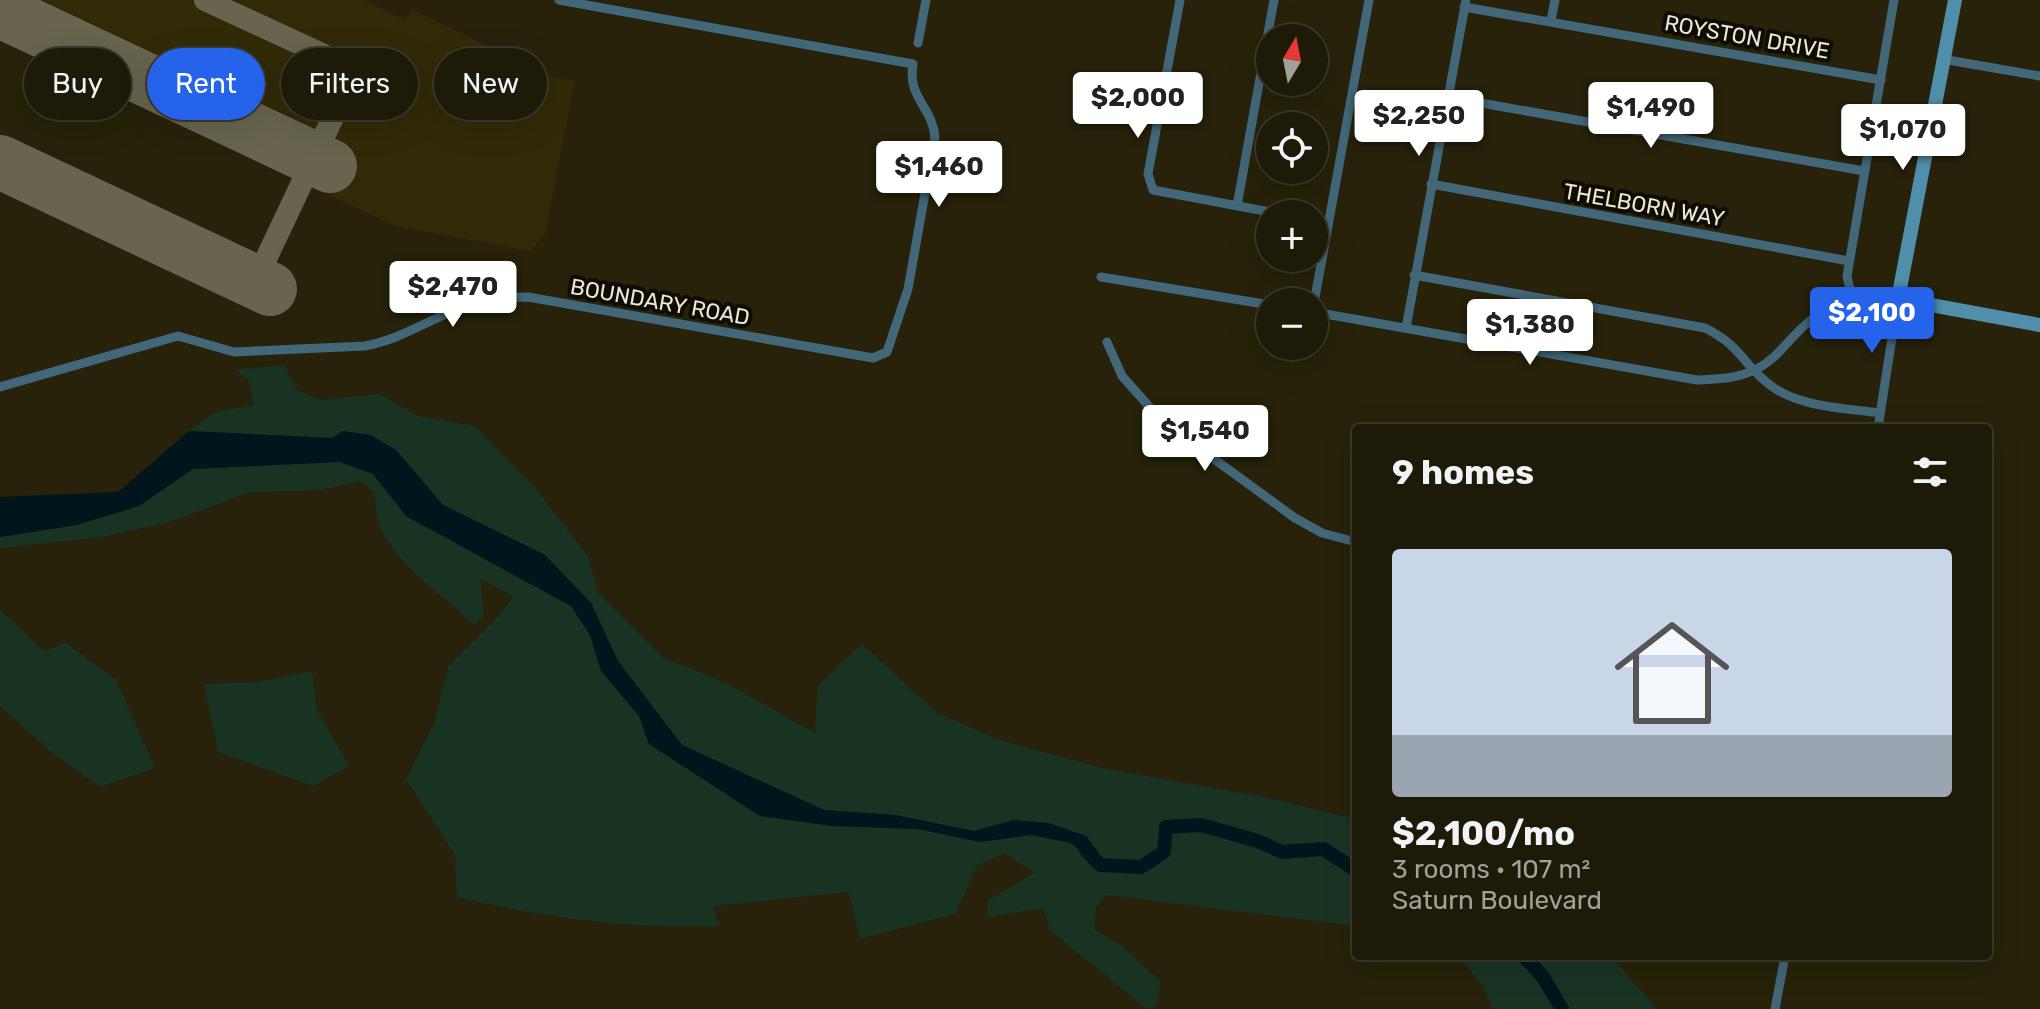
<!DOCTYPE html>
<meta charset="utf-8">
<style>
:root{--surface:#1d1a07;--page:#2a2715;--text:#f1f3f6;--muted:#a0a19b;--line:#3b3828;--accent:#2563eb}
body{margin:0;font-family:Rubik,sans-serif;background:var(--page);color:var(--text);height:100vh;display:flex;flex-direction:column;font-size:30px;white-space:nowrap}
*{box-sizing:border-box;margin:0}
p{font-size:26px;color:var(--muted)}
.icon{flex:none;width:44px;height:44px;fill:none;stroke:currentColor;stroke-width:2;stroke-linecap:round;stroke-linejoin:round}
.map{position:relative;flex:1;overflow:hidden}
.side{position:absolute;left:1352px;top:424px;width:640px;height:536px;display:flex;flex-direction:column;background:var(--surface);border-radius:8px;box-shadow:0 8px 32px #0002,0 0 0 2px var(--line)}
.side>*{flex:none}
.hud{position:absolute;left:24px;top:48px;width:760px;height:72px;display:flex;gap:16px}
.needle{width:52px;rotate:10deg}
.buttons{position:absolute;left:1256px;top:24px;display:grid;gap:16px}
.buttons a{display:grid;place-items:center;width:72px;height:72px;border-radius:50%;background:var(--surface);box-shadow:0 8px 32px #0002,0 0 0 2px var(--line);font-size:40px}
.price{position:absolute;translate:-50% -68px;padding:0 18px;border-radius:8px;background:#fff;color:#222;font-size:26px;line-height:52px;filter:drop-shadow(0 2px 4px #0008)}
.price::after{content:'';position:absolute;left:50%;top:48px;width:24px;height:18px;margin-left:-12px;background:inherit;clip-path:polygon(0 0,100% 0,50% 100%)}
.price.current{background:var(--accent);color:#fff}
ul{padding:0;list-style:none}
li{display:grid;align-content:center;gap:16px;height:424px;padding:0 40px}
li span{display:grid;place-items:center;height:248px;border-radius:8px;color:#555}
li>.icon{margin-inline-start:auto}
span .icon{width:144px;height:144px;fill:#fffc;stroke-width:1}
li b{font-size:34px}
h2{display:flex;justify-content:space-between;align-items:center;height:96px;padding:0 40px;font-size:34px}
.chip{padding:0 28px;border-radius:36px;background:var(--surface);box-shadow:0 8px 32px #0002,0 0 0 2px var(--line);font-size:28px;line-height:72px}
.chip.current{background:var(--accent);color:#fff}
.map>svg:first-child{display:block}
.built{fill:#302a07}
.green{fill:#193323}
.water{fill:#01161c}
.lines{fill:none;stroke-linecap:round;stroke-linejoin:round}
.river{stroke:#01161c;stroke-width:14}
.taxiway{stroke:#68644e;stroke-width:22}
.runway{stroke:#68644e;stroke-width:54}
.street{stroke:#416778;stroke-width:9}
.secondary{stroke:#4f8faa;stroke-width:14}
.labels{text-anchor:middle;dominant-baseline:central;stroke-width:8;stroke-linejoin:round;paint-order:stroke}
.street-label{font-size:22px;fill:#eae8d8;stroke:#0e0c03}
</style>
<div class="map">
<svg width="2040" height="1009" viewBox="0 0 2040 1009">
<rect width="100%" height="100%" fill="#272209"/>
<path class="built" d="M 41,0 L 364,0 L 405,20 L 411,9 L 553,77 L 575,80 L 545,234 L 530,251 L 395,226 L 321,191 L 343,142 Z"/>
<path class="green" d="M 284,365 L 297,390 L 321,400 L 379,394 L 418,416 L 475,426 L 536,489 L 588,556 L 598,592 L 664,658 L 726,683 L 815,733 L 818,685 L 862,644 L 937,713 L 1000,740 L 1106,769 L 1264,797 L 1356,819 L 1356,926 L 1107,895 L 1096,907 L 1094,930 L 1121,945 L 1161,982 L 1157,1004 L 1147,1009 L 1051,931 L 1043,908 L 987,917 L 988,900 L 1035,873 L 1004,853 L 977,866 L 955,914 L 860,939 L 849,892 L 713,906 L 720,926 C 630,929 544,918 457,897 L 455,855 L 406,779 L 435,721 L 448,667 L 499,616 L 513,596 L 481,579 L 484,616 L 474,625 C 442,593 402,571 381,529 C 376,519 376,503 374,492 L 360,481 L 321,490 L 251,492 L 169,522 L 102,537 L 0,548 L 0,537 L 77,525 L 139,506 L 193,469 L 340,462 L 373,474 L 406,516 L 571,606 L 590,635 L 601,671 L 639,716 L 649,744 L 760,816 L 832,826 L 918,829 L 980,842 L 1031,835 L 1071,843 L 1099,868 L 1098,852 L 1014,820 L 974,831 L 895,815 L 824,810 L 682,745 L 618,661 L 591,603 L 545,555 L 443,505 L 396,450 L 343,431 L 333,438 L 189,431 L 215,412 L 254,405 L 249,380 L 234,370 Z
M 0,610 L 44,651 L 66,643 L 116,680 L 155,768 L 100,787 L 50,751 L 0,706 Z
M 312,671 L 317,710 L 349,766 L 313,786 L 218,752 L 204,684 L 258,682 Z
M 1459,956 L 1611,956 L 1657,1009 L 1493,1009 L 1482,985 Z"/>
<path class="water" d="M 189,431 L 332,438 L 343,431 L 371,435 L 396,450 L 443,505 L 545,555 L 591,603 L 618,661 L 682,745 L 824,810 L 895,815 L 974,831 L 1014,820 L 1049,823 L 1086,836 L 1098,852 L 1100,869 L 1071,843 L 1031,835 L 980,842 L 918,829 L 832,826 L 760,816 L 649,744 L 639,716 L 601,671 L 590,635 L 571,606 L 406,516 L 373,474 L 340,462 L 193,469 L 139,506 L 77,525 L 0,537 L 0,497 L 118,492 Z"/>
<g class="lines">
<path class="river" d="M 1086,850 L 1100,865 L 1141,867 L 1164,852 L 1166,827 L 1201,825 L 1258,841 L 1282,852 L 1323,849 L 1356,870
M 1524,956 L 1543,977 L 1562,1009"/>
<path class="taxiway" d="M 205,0 L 350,67 L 353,75 L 255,282"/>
<path class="runway" d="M 0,11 L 330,166
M 0,162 L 270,289"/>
<path class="street" d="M 1180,0 L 1148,174 L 1153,190 L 1281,214
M 1464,7 L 1881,80
M 1551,20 L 1555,0
M 918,43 L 926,0
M 1942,59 L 2040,76
M 1447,97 L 1864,171
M 1431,184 L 1849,261
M 1237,206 L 1274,0
M 1314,220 L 1328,223
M 1414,275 L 1705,328 C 1743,347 1741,363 1770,385 C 1798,407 1845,408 1879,413
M 1101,277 L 1270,305
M 1853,302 L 1847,276 L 1894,0
M 1314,303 L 1369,0
M 1314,312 L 1697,380 C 1715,379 1735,379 1752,371 C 1775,362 1787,341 1804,326 C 1829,303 1865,295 1898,299 L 1878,428
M 1406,328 L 1466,0
M 1107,342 L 1122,376 L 1162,421 L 1295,518 L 1322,533 L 1356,542
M 0,387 L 178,336 L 234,352 L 365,346 C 403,339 435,316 472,303 C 490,297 510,297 528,297 L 873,358 L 887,352 L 908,289 L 935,137 C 932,106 907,98 913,64 L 559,0
M 1775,1009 L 1785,956"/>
<path class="secondary" d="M 1955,0 L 1898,299 L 2040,325"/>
</g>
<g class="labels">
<g class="street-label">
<text transform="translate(1747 37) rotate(10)">ROYSTON DRIVE</text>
<text transform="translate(1644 205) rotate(10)">THELBORN WAY</text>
<text transform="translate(660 302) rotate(10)">BOUNDARY ROAD</text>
</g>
</g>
</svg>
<div class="buttons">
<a><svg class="needle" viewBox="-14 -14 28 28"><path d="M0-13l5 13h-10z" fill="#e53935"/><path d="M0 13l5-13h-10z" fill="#a0a19b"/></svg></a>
<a><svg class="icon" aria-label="locate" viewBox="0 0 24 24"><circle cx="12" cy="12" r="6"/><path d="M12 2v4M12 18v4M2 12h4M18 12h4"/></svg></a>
<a>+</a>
<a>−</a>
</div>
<b class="price" style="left:1138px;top:140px">$2,000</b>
<b class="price" style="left:1651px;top:150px">$1,490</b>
<b class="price" style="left:1419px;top:158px">$2,250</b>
<b class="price" style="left:1903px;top:172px">$1,070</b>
<b class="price" style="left:939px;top:209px">$1,460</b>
<b class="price" style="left:453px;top:329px">$2,470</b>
<b class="price current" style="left:1872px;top:355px">$2,100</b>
<b class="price" style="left:1530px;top:367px">$1,380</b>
<b class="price" style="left:1205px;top:473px">$1,540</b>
<div class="hud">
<a class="chip">Buy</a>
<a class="chip current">Rent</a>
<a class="chip">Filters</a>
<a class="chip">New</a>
</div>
<section class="side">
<h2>9 homes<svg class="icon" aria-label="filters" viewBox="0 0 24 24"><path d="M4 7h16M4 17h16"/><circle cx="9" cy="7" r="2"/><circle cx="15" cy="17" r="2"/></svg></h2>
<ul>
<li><span style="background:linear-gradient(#c9d6e8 75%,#9aa5b1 0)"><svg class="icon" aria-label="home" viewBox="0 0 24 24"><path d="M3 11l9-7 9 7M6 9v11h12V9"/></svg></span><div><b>$2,100/mo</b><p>3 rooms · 107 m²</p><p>Saturn Boulevard</p></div></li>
</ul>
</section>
</div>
